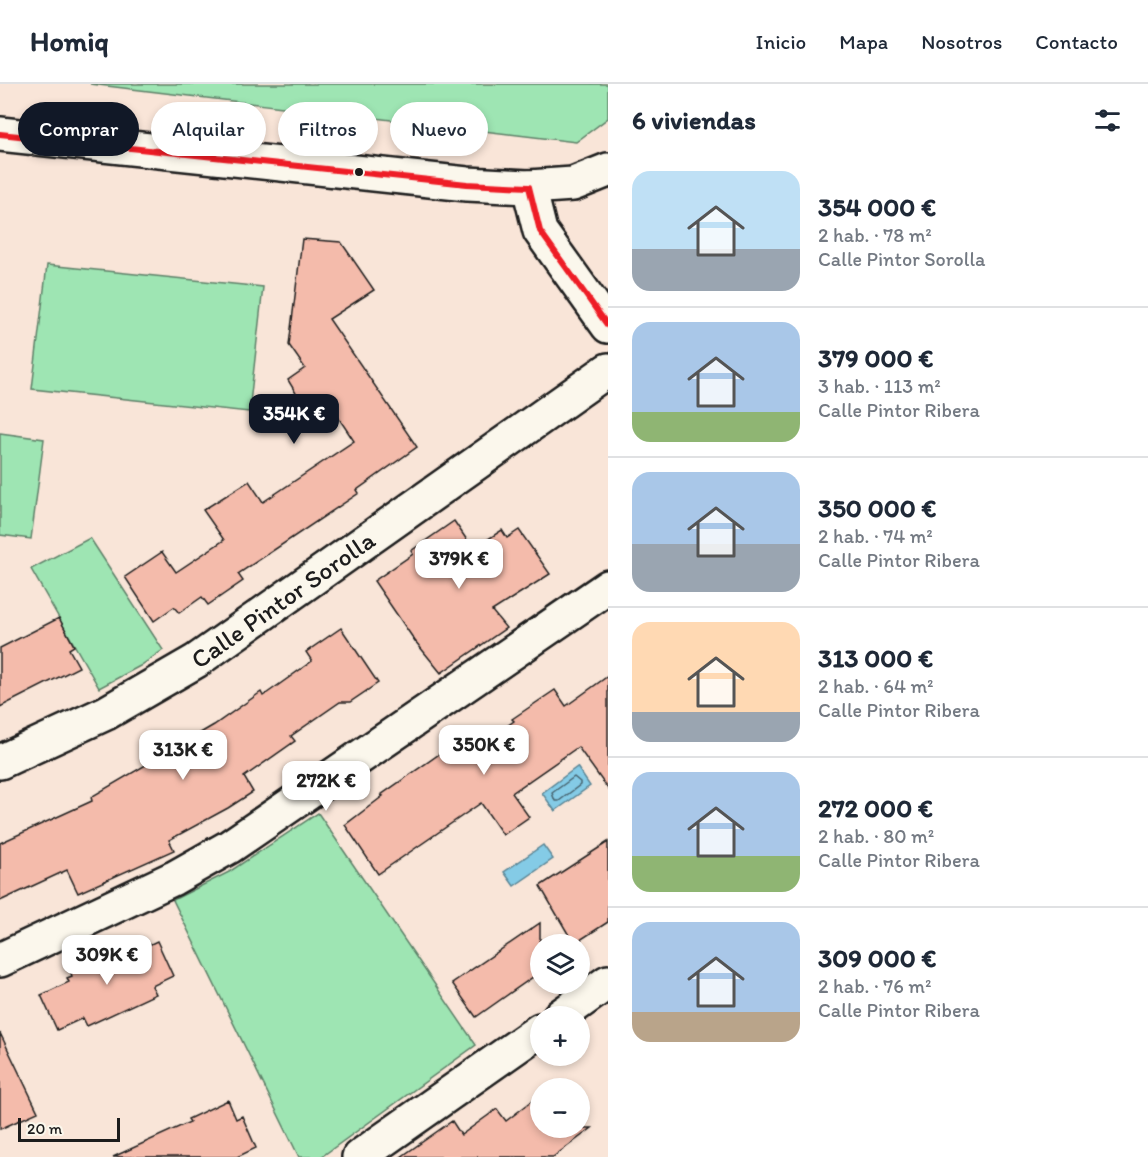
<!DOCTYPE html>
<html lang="es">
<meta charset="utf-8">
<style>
:root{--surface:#fff;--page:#f2f2f3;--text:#1f2937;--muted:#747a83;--line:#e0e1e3;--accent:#111827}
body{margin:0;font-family:Itim,sans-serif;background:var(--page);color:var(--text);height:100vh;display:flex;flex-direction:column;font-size:22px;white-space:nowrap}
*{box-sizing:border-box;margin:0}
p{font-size:20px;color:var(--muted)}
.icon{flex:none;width:33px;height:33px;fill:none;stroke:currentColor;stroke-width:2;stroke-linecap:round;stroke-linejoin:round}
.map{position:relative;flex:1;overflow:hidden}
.sheet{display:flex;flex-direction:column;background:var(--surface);width:540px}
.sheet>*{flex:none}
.hud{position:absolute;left:18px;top:18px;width:500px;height:54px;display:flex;gap:12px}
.controls{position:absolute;left:530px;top:850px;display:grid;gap:12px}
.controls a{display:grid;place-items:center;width:60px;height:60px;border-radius:50%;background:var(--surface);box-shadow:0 3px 9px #0003;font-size:30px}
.scale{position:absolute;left:18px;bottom:15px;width:102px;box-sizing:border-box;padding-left:6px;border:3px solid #1c1c1c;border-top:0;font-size:16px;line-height:21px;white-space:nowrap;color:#1c1c1c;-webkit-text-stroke:4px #fbf7ec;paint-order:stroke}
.price{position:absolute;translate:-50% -51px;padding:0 14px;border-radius:12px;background:#fff;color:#222;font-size:20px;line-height:39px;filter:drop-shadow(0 2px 3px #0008)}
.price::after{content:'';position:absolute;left:50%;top:36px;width:18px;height:14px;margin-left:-9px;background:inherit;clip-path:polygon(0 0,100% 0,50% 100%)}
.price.on{background:var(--accent);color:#fff}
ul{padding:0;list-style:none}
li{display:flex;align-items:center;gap:18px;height:150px;padding:0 24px}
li+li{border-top:2px solid var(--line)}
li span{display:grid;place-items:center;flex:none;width:168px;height:120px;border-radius:18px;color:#555}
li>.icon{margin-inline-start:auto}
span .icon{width:72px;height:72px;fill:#fffc;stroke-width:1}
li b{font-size:26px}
h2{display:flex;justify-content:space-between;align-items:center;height:72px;padding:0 24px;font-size:26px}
.pill{padding:0 21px;border-radius:27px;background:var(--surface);box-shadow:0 3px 9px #0003;font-size:21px;line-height:54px}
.pill.on{background:var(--accent);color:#fff}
header{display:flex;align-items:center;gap:36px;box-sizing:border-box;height:84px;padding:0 30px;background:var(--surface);border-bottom:2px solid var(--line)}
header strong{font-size:28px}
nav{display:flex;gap:33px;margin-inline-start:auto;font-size:21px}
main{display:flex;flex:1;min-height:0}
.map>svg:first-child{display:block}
.green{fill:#9ee5b3;stroke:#5d8068;stroke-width:1.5}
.water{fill:#84cbe6;stroke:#5a8595;stroke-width:1.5}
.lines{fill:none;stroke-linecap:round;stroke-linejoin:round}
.shore{stroke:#46626d;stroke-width:1.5}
.building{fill:#f4bbab;stroke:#1c1c1c;stroke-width:1.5}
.street-casing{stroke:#1c1c1c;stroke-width:38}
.street{stroke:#fbf7ec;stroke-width:33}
.bus-1-casing{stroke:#fbf7ec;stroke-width:10}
.bus-1{stroke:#ee1c25;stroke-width:6}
.bus-dot{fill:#1c1c1c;stroke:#fbf7ec;stroke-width:2}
.labels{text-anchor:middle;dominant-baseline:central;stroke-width:4.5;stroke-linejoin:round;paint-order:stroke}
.street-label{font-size:26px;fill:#1c1c1c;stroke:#fbf7ec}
</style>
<header>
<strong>Homiq</strong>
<nav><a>Inicio</a><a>Mapa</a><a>Nosotros</a><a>Contacto</a></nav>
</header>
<main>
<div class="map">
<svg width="608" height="1073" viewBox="0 0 608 1073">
<rect width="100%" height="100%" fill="#f9e5d8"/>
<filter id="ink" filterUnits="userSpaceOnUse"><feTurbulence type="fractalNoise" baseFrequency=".0167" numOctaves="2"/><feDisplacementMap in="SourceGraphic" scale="12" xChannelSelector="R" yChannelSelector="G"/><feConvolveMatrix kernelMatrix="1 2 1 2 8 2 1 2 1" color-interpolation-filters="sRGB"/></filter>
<g filter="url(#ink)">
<path class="green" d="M 90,0 L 608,0 L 608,34 L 576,58 Z
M 47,181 L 263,203 L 249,328 L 32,305 Z
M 0,349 L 44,355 L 31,455 L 0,451 Z
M 90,454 L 163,566 L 140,582 L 99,604 L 31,485 Z
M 318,729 L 476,961 L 321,1073 L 299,1073 L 173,816 L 229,788 Z"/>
<path class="water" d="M 577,683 L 590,702 L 555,727 L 542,709 Z
M 543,761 L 553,775 L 514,802 L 504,788 Z"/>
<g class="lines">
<path class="shore" d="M 574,693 L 580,698 L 580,701 L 559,717 L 555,717 L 552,709 Z"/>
</g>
<path class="building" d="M 302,155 L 341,158 L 374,206 L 329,235 L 417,363 L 357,406 L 359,409 L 238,490 L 243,497 L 208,521 L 202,513 L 179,529 L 174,523 L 154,537 L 125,493 L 162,468 L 176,488 L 224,456 L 203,426 L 249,397 L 263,418 L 354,357 L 322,309 L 303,321 L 288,296 L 305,284 L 289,261 Z
M 454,437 L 473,465 L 502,446 L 507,454 L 519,446 L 550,490 L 492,527 L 506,544 L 441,589 L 415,557 L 374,497 L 413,470 L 411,467 Z
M 59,534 L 74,562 L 69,565 L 79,583 L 0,623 L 0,564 Z
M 341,544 L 378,599 L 350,618 L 340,618 L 291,652 L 295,657 L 244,693 L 253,708 L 228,724 L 169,756 L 174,766 L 78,809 L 67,786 L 0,817 L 0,759 L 92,717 L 91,713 L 214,641 L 261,608 L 263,612 L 312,577 L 306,568 Z
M 608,592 L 608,705 L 578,663 L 512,709 L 529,733 L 503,751 L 481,719 L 378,790 L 345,741 L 383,712 L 381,711 L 455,659 L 464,672 L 514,637 L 512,635 L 555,606 L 566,622 Z
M 608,758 L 608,838 L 574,860 L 540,802 Z
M 540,839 L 540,888 L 476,933 L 452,899 Z
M 157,857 L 173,892 L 152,902 L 156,910 L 87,942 L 83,934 L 57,946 L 41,911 L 69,898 L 67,894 L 72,892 L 70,887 L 118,865 L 121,869 L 127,867 L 128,871 Z
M 0,949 L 38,1028 L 0,1045 Z
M 540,1011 L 540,1044 L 592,1044 L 553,1073 L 401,1073 L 452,1037 L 461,1051 L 497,1025 L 506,1037 Z
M 228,1016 L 236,1035 L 242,1032 L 256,1064 L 237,1073 L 113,1073 L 190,1038 L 188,1035 Z"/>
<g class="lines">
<defs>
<g id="street">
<path d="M 0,50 L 467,100 L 529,103 L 573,100 L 608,86"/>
<path d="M 529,103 L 540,147 L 608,242"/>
<path id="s1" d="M 0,678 L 106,629 L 196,577 L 608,286"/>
<path d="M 0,876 L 174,794 L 229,763 L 608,503"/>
<path d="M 559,933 L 608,898"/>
<path d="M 359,1073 L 540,946"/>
</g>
</defs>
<use href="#street" class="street-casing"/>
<use href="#street" class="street"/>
<defs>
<path id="bus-1" d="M 0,50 L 467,100 L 529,103
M 529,103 L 540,147 L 608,242"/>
</defs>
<use href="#bus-1" class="bus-1-casing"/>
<use href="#bus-1" class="bus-1"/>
</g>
</g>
<circle class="bus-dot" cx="359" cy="88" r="5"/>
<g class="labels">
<g class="street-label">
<text stroke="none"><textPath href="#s1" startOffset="327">Calle Pintor Sorolla</textPath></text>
</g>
</g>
</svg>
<div class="controls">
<a><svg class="icon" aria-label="layers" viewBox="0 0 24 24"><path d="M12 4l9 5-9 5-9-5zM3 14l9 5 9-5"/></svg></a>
<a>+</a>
<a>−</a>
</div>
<div class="scale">20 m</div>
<b class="price on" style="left:294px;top:361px">354K €</b>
<b class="price" style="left:459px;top:506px">379K €</b>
<b class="price" style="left:484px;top:692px">350K €</b>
<b class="price" style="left:183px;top:697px">313K €</b>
<b class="price" style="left:326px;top:728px">272K €</b>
<b class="price" style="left:107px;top:902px">309K €</b>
<div class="hud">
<a class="pill on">Comprar</a>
<a class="pill">Alquilar</a>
<a class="pill">Filtros</a>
<a class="pill">Nuevo</a>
</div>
</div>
<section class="sheet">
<h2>6 viviendas<svg class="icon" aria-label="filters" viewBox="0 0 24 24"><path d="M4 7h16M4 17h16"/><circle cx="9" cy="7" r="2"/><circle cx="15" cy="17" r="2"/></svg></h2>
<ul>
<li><span style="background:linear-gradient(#bfe0f5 65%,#9aa5b1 0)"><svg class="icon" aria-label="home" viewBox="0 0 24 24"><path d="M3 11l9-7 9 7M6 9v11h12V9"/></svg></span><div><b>354 000 €</b><p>2 hab. · 78 m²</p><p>Calle Pintor Sorolla</p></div></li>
<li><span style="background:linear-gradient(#a9c7e8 75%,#8fb573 0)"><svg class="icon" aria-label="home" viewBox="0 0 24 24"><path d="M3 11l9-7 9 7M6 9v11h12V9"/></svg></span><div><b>379 000 €</b><p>3 hab. · 113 m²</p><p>Calle Pintor Ribera</p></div></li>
<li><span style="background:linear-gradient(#a9c7e8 60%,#9aa5b1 0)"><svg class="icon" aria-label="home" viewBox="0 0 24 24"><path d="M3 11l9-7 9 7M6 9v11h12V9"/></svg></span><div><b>350 000 €</b><p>2 hab. · 74 m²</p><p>Calle Pintor Ribera</p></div></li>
<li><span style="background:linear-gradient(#ffd9b3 75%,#9aa5b1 0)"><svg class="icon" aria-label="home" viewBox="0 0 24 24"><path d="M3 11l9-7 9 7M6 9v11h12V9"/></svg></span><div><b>313 000 €</b><p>2 hab. · 64 m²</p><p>Calle Pintor Ribera</p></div></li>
<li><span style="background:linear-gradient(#a9c7e8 70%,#8fb573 0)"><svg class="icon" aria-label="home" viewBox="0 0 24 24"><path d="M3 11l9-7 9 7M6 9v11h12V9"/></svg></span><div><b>272 000 €</b><p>2 hab. · 80 m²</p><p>Calle Pintor Ribera</p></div></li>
<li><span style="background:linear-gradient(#a9c7e8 75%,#b9a48a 0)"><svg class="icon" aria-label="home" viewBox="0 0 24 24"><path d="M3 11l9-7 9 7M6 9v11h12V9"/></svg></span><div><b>309 000 €</b><p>2 hab. · 76 m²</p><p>Calle Pintor Ribera</p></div></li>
</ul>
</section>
</main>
